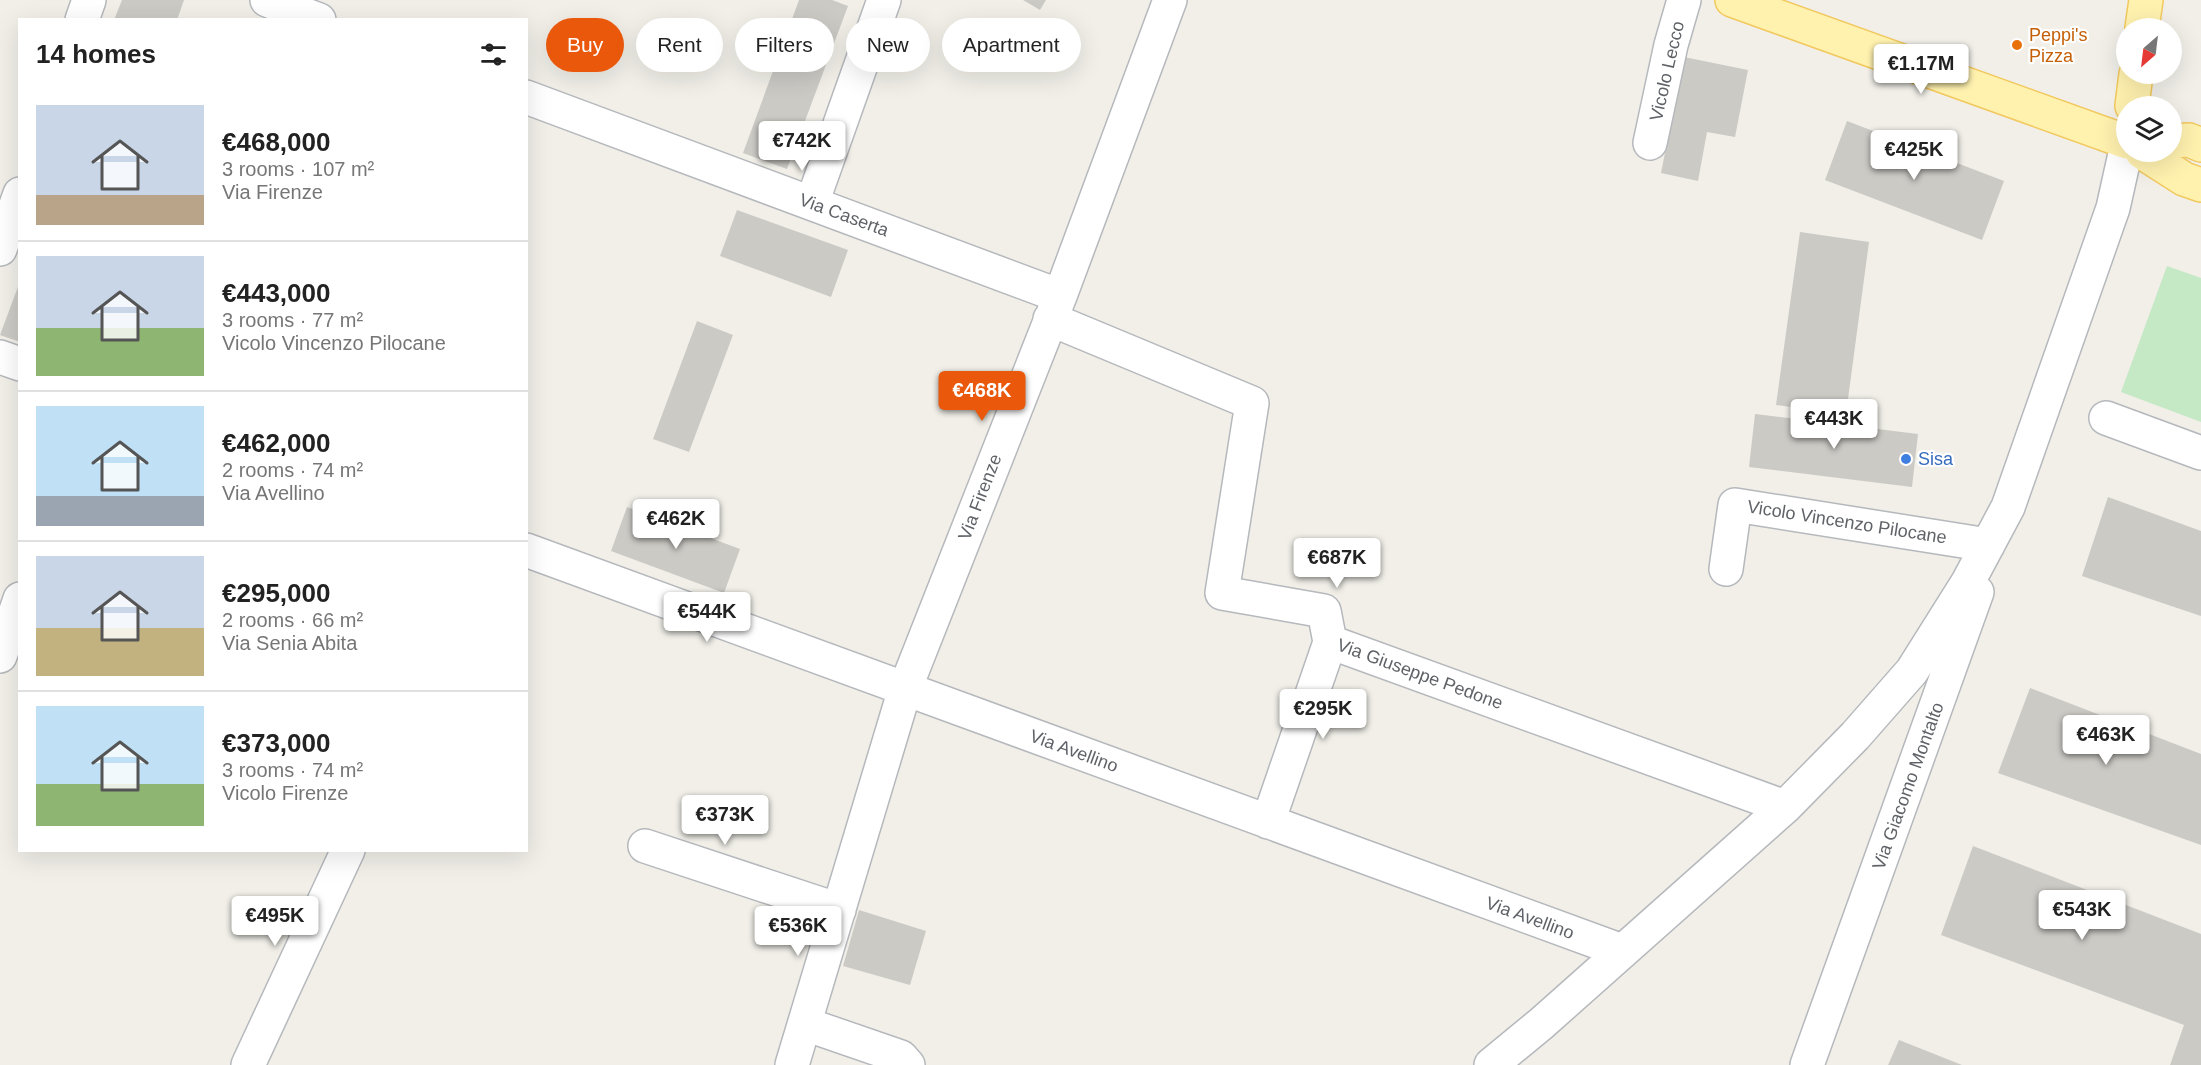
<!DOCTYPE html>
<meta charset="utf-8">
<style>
:root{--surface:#fff;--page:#f2f2f2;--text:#222;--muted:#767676;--line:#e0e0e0;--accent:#ea580c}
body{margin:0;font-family:Arial,sans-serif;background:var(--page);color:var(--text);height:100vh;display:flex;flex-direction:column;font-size:22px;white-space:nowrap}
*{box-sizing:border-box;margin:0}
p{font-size:20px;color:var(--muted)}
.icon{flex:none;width:33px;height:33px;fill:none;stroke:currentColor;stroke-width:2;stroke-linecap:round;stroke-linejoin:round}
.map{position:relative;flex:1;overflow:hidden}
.drawer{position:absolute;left:18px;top:18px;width:510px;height:834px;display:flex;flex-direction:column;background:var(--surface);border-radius:0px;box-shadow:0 6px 24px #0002}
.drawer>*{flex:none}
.top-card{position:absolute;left:546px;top:18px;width:570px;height:54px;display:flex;gap:12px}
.needle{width:39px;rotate:208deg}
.fabs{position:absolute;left:2116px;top:18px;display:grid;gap:12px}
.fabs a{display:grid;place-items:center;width:66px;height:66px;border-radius:50%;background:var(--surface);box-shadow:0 6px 24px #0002;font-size:30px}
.price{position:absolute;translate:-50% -51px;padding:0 14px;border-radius:6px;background:#fff;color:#222;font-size:20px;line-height:39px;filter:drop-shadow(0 2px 3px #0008)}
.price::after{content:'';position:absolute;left:50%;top:36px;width:18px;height:14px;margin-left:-9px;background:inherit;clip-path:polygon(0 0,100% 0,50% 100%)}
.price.on{background:var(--accent);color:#fff}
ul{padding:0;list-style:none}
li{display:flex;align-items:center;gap:18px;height:150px;padding:0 18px}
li+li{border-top:2px solid var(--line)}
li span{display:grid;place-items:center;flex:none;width:168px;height:120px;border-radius:0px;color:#555}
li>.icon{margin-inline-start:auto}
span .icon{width:72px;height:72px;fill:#fffc;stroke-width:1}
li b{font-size:26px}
h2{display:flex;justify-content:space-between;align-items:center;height:72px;padding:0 18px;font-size:26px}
.pill{padding:0 21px;border-radius:27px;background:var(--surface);box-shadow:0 6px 24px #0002;font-size:21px;line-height:54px}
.pill.on{background:var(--accent);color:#fff}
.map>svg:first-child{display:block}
.green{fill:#c5e8c5}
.building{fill:#cccac5}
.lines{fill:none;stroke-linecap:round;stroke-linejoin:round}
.minor-casing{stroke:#b5b8bc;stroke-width:36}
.major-casing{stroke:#f2c960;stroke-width:36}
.minor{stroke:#fff;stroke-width:33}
.major{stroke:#fff2af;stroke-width:33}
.food-dot{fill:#e8710a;stroke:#fff;stroke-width:2}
.shop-dot{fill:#3f7fe0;stroke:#fff;stroke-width:2}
.labels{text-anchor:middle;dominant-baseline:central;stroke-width:4.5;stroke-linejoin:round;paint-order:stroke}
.food-label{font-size:18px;fill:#c56008;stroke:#fff;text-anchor:start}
.street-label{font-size:18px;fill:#5f6368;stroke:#fff}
.shop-label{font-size:18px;fill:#366cbe;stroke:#fff;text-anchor:start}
</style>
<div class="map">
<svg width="2201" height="1065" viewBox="0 0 2201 1065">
<rect width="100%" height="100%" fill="#f1efe8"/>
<path class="green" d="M 2167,266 L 2201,278 L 2201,422 L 2121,392 Z"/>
<path class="building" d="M 122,0 L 184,0 L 177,20 L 114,20 Z
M 799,0 L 832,0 L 848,6 L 787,169 L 743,153 Z
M 1023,0 L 1046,0 L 1040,10 Z
M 1684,57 L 1748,70 L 1735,137 L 1707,132 L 1698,181 L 1661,173 Z
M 1847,121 L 2004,181 L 1982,240 L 1825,180 Z
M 737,210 L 848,250 L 831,297 L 720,256 Z
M 1800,232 L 1869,242 L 1846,414 L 1776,405 Z
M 19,284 L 20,284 L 20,342 L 0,335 Z
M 697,321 L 733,335 L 689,452 L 653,439 Z
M 1755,414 L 1918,434 L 1912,487 L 1749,467 Z
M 2108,497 L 2201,531 L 2201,616 L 2082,576 Z
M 627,507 L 740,549 L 724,593 L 611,551 Z
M 2030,688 L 2201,754 L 2201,845 L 1998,773 Z
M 1973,846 L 2201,934 L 2201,1065 L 2170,1065 L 2184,1025 L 1941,935 Z
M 859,910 L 926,931 L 910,985 L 843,966 Z
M 1899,1040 L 1962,1065 L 1888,1065 Z"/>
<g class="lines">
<defs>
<path id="minor" d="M 267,0 L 319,20
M 82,20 L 89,0
M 526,97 L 1060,296
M 1650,143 L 1671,45 L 1684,0
M 812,203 L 884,0
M 0,249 L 20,194
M 1050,319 L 1252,403 L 1222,593 L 1324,611 L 1330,642 L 1785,807
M 0,357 L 20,364
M 2106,418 L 2201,453
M 526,550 L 1622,951
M 1726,569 L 1735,505 L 1988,545
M 0,656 L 20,599
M 1268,822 L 1330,642
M 645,846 L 839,910
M 805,1024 L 901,1057 L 908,1065
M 248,1065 L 348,850
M 792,1065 L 905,689 L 1060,296 L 1170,0
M 1491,1065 L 1542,1023 L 1785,807 L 1855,736 L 1912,671 L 1968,582 L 2008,507 L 2113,208 L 2127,145
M 1807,1065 L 1977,592"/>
<path id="major" d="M 1732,0 L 2127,142
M 2142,28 L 2146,0
M 2132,106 L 2136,74
M 2172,141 L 2189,140 L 2201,145
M 2142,152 L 2184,179 L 2201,185"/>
</defs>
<use href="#minor" class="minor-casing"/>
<use href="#major" class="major-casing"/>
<use href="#minor" class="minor"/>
<use href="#major" class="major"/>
</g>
<circle class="food-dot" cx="2017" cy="45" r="6"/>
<circle class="shop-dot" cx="1906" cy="459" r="6"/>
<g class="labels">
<g class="food-label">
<text x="2029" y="35">Peppi's<tspan x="2029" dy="21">Pizza</tspan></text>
</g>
<g class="street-label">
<text transform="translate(1667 71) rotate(-77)">Vicolo Lecco</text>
<text transform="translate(844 215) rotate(20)">Via Caserta</text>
<text transform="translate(980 497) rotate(-69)">Via Firenze</text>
<text transform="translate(1847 522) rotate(9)">Vicolo Vincenzo Pilocane</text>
<text transform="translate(1420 674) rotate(20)">Via Giuseppe Pedone</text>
<text transform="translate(1074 751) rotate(20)">Via Avellino</text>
<text transform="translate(1908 786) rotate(-70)">Via Giacomo Montalto</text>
<text transform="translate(1530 918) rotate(20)">Via Avellino</text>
</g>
<g class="shop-label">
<text x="1918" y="459">Sisa</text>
</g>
</g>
</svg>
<div class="fabs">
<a><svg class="needle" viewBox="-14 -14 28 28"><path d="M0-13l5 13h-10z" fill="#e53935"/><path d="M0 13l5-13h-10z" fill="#767676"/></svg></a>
<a><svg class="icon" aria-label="layers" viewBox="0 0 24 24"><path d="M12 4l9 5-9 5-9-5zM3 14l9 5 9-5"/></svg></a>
</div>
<b class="price" style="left:1921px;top:95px">€1.17M</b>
<b class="price" style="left:802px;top:172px">€742K</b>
<b class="price" style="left:1914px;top:181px">€425K</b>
<b class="price on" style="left:982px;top:422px">€468K</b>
<b class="price" style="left:1834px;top:450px">€443K</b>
<b class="price" style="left:676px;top:550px">€462K</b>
<b class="price" style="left:1337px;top:589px">€687K</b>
<b class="price" style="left:707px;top:643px">€544K</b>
<b class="price" style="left:1323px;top:740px">€295K</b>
<b class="price" style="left:2106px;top:766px">€463K</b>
<b class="price" style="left:725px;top:846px">€373K</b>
<b class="price" style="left:2082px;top:941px">€543K</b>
<b class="price" style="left:275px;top:947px">€495K</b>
<b class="price" style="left:798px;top:957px">€536K</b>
<div class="top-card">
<a class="pill on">Buy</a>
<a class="pill">Rent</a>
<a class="pill">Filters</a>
<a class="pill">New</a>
<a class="pill">Apartment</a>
</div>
<section class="drawer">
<h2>14 homes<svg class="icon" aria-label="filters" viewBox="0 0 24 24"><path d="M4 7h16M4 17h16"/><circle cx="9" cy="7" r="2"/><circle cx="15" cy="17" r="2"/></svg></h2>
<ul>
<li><span style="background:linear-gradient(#c9d6e8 75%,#b9a48a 0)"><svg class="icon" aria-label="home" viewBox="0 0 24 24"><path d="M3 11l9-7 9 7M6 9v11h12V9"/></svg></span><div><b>€468,000</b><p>3 rooms · 107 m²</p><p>Via Firenze</p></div></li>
<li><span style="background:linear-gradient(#c9d6e8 60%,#8fb573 0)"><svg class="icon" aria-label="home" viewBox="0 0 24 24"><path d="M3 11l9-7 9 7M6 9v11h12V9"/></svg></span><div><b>€443,000</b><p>3 rooms · 77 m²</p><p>Vicolo Vincenzo Pilocane</p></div></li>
<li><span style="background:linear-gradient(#bfe0f5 75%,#9aa5b1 0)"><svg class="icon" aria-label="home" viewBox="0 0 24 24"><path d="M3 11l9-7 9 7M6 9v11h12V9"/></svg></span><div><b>€462,000</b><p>2 rooms · 74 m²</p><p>Via Avellino</p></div></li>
<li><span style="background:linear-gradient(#c9d6e8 60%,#c2b280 0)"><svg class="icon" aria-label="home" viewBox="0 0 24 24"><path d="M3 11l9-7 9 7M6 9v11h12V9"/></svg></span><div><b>€295,000</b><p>2 rooms · 66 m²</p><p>Via Senia Abita</p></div></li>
<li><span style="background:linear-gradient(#bfe0f5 65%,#8fb573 0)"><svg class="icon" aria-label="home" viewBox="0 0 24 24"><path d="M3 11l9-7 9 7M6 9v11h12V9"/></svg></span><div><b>€373,000</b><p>3 rooms · 74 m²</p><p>Vicolo Firenze</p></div></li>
</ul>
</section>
</div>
